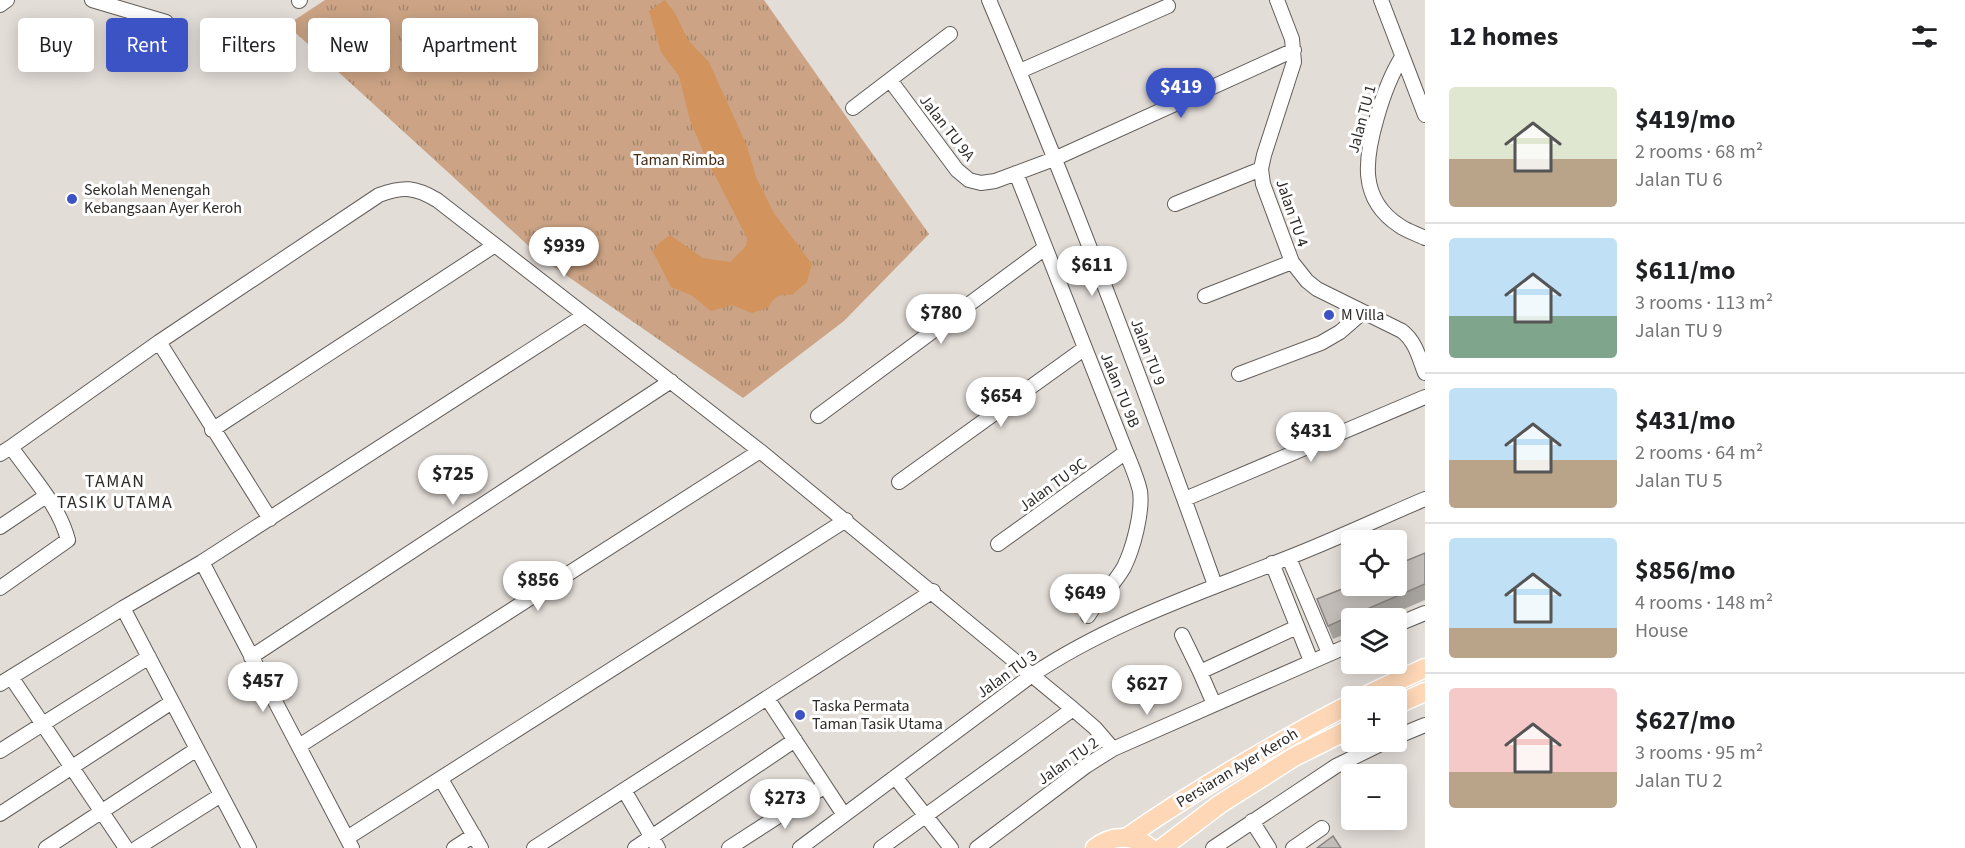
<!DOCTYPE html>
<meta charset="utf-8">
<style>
:root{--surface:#fff;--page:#f6f6f6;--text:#202124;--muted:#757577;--line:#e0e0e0;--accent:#3c53c5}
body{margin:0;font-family:"Source Sans 3",sans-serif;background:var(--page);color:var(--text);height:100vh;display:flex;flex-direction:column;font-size:22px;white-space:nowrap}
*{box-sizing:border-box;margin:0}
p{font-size:20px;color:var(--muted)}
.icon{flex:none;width:33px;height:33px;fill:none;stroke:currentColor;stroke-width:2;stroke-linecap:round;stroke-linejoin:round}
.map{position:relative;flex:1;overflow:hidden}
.side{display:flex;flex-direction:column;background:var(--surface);width:540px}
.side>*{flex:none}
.banner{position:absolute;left:18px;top:18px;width:570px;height:54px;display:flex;gap:12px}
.buttons{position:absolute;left:1341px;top:530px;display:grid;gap:12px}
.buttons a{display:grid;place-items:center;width:66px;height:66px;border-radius:6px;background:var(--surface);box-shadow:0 3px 15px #0003;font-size:30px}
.price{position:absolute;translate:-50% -51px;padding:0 14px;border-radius:21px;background:#fff;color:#222;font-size:20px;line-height:39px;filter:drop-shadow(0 2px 3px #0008)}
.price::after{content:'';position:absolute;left:50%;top:36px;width:18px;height:14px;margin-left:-9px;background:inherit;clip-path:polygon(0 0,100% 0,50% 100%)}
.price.on{background:var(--accent);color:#fff}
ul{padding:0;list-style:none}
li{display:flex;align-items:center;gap:18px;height:150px;padding:0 24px}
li+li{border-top:2px solid var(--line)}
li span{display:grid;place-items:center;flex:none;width:168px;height:120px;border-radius:6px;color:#555}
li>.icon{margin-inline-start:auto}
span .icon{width:72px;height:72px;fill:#fffc;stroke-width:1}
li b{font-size:26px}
h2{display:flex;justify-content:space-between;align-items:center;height:72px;padding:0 24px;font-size:26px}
.chip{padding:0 21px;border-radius:6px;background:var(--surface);box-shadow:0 3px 15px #0003;font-size:21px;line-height:54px}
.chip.on{background:var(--accent);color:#fff}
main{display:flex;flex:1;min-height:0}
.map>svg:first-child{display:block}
.park{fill:url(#park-tufts)}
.water{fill:#d3935d}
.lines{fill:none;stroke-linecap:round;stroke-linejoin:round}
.minor-casing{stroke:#625d59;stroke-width:16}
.major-casing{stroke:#fff;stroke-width:21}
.minor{stroke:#fff;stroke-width:14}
.major{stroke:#fed7b7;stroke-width:18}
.wall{fill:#a7a39e}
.building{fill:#c2bdb8;stroke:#888481;stroke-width:1.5}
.poi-dot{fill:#3c53c5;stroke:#fff;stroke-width:2}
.labels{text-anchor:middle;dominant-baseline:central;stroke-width:6;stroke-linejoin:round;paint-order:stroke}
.street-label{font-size:16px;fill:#2d2b29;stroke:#fff}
.park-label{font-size:16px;fill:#422810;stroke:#fff}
.poi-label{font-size:16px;fill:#2d2b29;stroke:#fff;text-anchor:start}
.neighbourhood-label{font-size:18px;letter-spacing:1.5px;fill:#2d2b29;stroke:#fff}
</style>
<main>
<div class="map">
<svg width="1425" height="848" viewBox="0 0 1425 848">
<defs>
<pattern id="park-tufts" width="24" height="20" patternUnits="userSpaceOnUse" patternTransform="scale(1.5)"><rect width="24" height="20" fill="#cca485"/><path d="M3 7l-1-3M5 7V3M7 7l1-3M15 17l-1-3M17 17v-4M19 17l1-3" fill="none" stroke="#a6866d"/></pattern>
</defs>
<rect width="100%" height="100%" fill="#e3ddd8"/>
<path class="park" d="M 325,0 L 764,0 L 929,234 L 844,321 L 743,398 L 544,260 L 287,25 Z"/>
<path class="water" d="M 665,0 L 675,13 L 688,40 L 709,62 L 747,146 L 756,177 L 774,213 L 812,264 L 807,282 L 792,295 C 780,293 773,297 769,307 L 752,313 L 732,305 L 711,311 L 691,295 L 671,287 L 653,252 L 659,243 L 670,235 L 703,258 L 730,262 L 746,246 L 747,238 L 705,156 L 690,120 L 679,76 L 661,52 L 649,11 Z"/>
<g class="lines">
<defs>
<path id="minor" d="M 92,0 L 166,22
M 989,0 C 1071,192 1145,388 1215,585
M 1277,0 L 1292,39 L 1294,62 L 1264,155 L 1261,169 L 1263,184 L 1292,262 L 1307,281 L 1317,289 L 1402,331 C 1416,342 1419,358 1425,373
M 1381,0 L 1425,115
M 299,1 L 300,0
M 0,5 L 7,0
M 1402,57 C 1390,76 1383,96 1377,117 C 1365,158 1358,199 1400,226 C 1407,231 1417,234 1425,238
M 1020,71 L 1168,6
M 890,80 L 957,170 L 969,180 L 981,183 L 995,181 L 1054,159 L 1294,50
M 853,108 L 950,34
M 1016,173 L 1126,452 C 1131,464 1137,478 1140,491 C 1143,512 1133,549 1124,567 C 1114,585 1098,599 1088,616
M 1175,204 L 1261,169
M 1205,296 L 1292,262
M 1239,374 L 1321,343 L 1340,332 L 1363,312
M 818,416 L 1045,248
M 212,430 L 495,245
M 11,447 L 159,342
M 0,454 L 11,447 C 31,476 59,505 68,540 L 0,588
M 899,482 L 1085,348
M 1185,499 L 1425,397
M 270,519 L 159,342 L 379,195 C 404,186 415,187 437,200 L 760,451 L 1073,709 L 1095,728 L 1113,749
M 0,527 L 46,496
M 998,544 L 1126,452
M 1289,558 L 1329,653
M 202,562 L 352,848
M 1272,563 L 1311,661
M 123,608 L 249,848
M 1396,625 L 1425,613
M 1182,635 L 1200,672 L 1297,627
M 251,657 L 671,381
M 1200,672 L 1214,704
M 11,677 L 126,848
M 0,684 L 123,608 L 202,562 L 585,315
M 767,698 L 844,815
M 1396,737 L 1425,725
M 299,746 L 760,451
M 0,751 L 149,657
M 895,777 L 951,848
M 441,779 L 481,848
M 624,790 L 658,848
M 0,814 L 172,702
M 1252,821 L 1269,848
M 347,838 L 846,520
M 46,848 L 197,749
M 137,848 L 221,795
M 454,848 L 474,835
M 534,848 L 933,591
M 635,848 L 795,740
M 729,848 L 825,786
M 800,848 L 1032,675 C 1111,622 1203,592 1290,557 C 1336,539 1380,518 1425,499
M 881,848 L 1073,709
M 977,848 L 1086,766 L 1113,749 L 1352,644
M 1213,848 L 1336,766 L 1387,741
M 1293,848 L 1322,828"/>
<path id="major" d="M 1365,696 L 1425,668
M 1396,705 L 1425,692
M 1126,838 C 1198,788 1274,744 1352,703
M 1095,848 C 1111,835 1134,834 1150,848
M 1162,848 L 1220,804 L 1294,757 L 1352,728"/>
</defs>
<use href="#minor" class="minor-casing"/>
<use href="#major" class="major-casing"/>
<use href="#minor" class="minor"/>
<use href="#major" class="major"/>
</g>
<path class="wall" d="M 1425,553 L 1425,600 L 1383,618 L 1352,618 L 1352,631 L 1333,639 L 1317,599 Z"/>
<path class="building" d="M 1425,553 L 1425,584 L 1328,626 L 1317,599 L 1352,585 L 1396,585 L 1396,565 Z
M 1333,836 L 1341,848 L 1317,848 Z"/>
<g class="poi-dot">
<circle cx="72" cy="199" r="6"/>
<circle cx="1329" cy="315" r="6"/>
<circle cx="800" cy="715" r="6"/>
</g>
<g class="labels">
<g class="street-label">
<text transform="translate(1362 119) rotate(-75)">Jalan TU 1</text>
<text transform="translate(947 128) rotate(52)">Jalan TU 9A</text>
<text transform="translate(1292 213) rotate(71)">Jalan TU 4</text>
<text transform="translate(1148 352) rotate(69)">Jalan TU 9</text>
<text transform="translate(1120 390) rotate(68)">Jalan TU 9B</text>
<text transform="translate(1053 485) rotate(-36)">Jalan TU 9C</text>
<text transform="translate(1007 674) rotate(-36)">Jalan TU 3</text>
<text transform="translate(1068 761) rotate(-35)">Jalan TU 2</text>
<text transform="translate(1237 768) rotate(-31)">Persiaran Ayer Keroh</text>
</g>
<g class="park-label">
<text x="679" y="160">Taman Rimba</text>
</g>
<g class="poi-label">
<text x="84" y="190">Sekolah Menengah<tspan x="84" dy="18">Kebangsaan Ayer Keroh</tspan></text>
<text x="1341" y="315">M Villa</text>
<text x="812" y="706">Taska Permata<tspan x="812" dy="18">Taman Tasik Utama</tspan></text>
</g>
<g class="neighbourhood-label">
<text x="115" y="481">TAMAN<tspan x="115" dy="21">TASIK UTAMA</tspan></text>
</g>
</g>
</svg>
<div class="buttons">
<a><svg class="icon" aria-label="locate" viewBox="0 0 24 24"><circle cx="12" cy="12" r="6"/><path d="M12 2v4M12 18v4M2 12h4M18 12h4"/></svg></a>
<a><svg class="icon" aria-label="layers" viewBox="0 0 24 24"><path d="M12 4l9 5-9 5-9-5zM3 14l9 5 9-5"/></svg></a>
<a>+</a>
<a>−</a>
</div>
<b class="price on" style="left:1181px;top:119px">$419</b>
<b class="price" style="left:564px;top:278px">$939</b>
<b class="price" style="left:1092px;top:297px">$611</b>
<b class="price" style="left:941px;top:345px">$780</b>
<b class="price" style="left:1001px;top:428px">$654</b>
<b class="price" style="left:1311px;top:463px">$431</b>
<b class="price" style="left:453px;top:506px">$725</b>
<b class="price" style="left:538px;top:612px">$856</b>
<b class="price" style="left:1085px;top:625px">$649</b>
<b class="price" style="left:263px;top:713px">$457</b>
<b class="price" style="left:1147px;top:716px">$627</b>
<b class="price" style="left:785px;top:830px">$273</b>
<div class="banner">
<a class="chip">Buy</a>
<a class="chip on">Rent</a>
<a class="chip">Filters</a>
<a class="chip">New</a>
<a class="chip">Apartment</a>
</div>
</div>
<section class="side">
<h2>12 homes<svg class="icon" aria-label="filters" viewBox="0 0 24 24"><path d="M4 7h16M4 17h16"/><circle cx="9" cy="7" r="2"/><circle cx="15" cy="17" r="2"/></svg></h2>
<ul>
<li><span style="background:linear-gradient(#dfe7d0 60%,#b9a48a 0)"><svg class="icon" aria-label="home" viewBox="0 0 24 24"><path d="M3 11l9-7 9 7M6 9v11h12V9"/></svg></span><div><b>$419/mo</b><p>2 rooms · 68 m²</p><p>Jalan TU 6</p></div></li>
<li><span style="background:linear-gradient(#bfe0f5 65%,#7fa58c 0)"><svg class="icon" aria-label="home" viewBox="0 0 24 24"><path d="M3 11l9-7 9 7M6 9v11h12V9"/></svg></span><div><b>$611/mo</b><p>3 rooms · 113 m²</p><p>Jalan TU 9</p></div></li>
<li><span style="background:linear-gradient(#bfe0f5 60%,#b9a48a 0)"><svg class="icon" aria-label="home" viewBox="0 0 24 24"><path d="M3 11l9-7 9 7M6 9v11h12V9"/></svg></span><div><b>$431/mo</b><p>2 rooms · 64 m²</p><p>Jalan TU 5</p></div></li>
<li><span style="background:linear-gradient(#bfe0f5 75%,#b9a48a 0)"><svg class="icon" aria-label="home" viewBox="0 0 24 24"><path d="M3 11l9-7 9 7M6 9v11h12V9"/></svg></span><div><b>$856/mo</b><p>4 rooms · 148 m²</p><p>House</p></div></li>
<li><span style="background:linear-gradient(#f6c9c9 70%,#b9a48a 0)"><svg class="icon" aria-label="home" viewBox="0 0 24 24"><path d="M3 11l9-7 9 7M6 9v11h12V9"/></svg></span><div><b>$627/mo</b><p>3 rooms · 95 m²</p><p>Jalan TU 2</p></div></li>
</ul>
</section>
</main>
